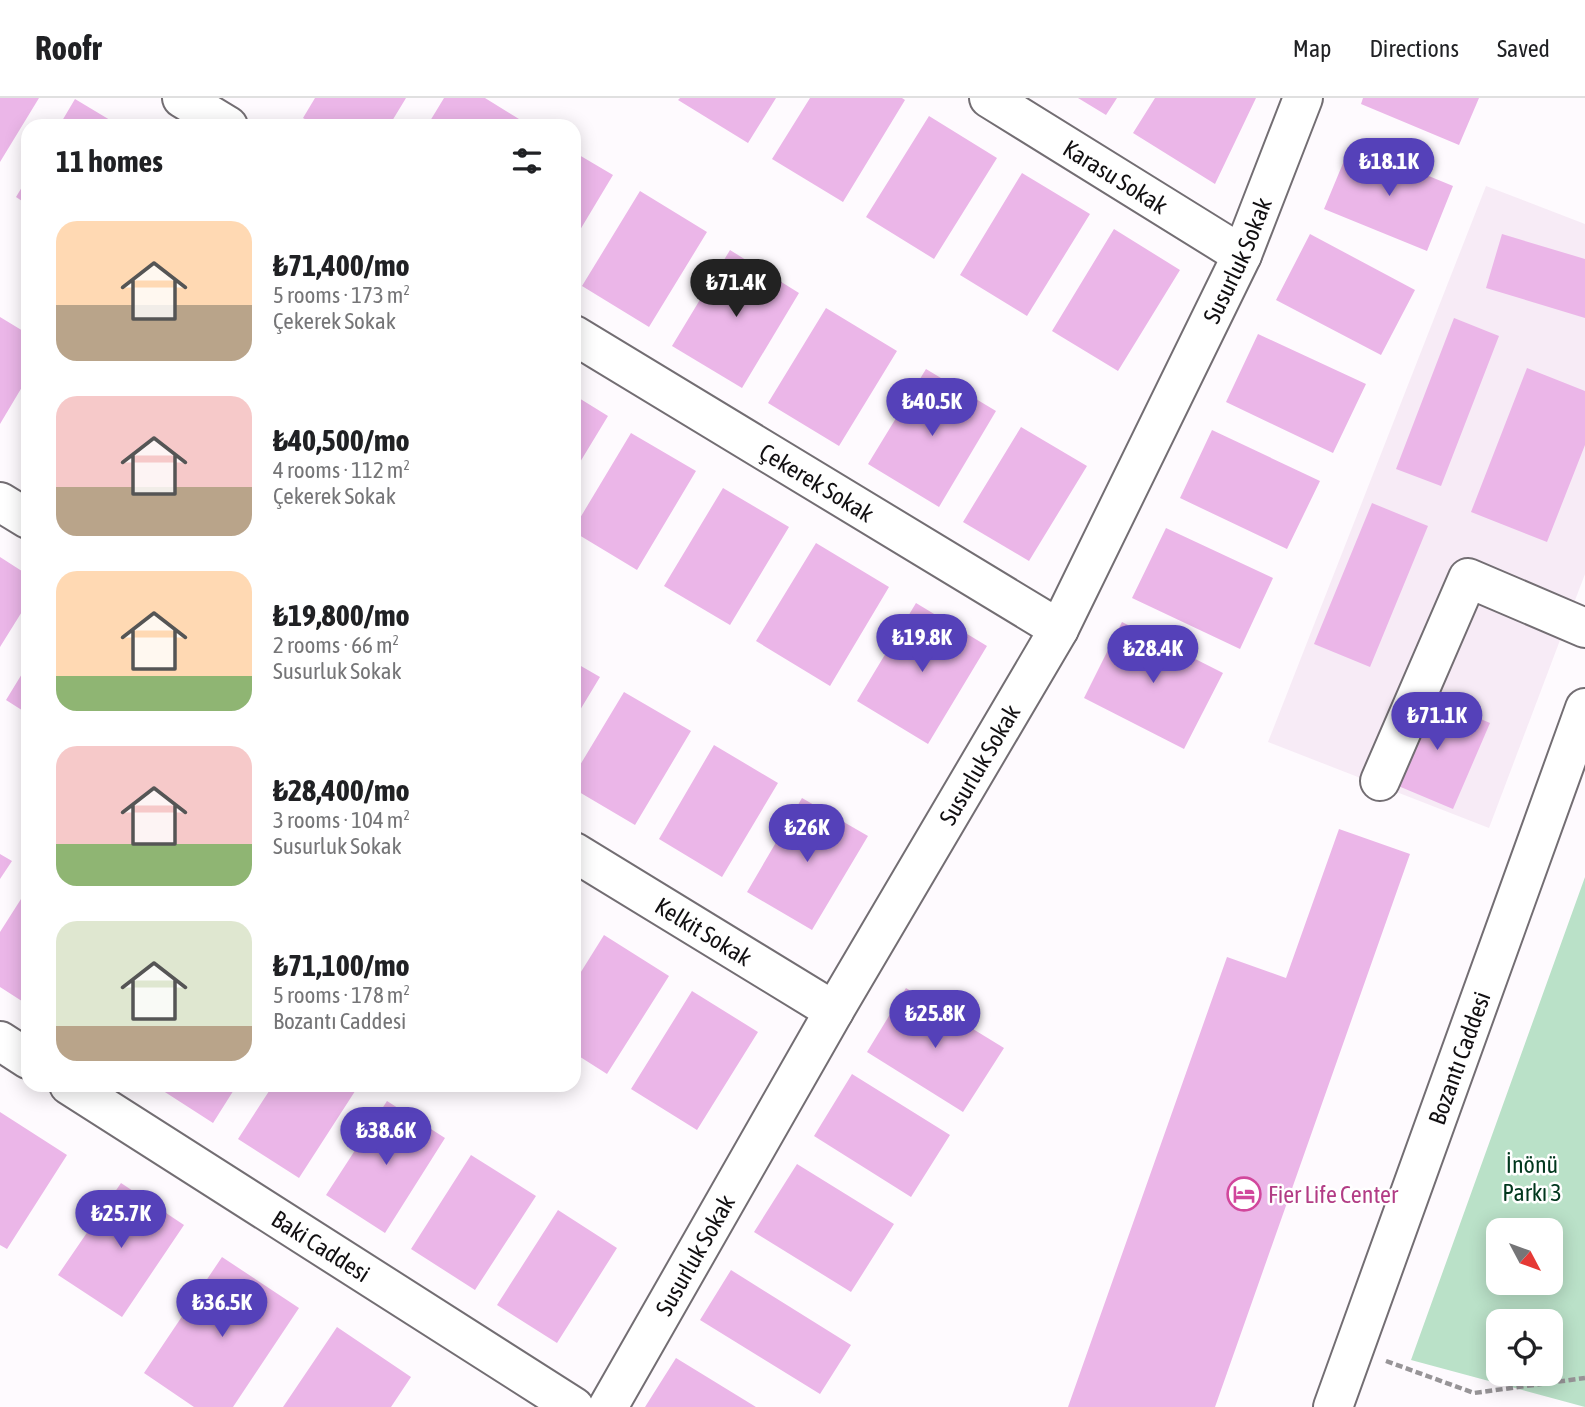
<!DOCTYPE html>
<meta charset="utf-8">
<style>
:root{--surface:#fff;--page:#f6f6f6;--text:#202124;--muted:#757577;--line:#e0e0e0;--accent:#5541b9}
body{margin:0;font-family:"Asap Condensed",sans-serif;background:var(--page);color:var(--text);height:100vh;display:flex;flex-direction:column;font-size:26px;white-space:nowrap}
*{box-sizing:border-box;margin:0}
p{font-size:23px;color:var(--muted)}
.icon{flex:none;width:38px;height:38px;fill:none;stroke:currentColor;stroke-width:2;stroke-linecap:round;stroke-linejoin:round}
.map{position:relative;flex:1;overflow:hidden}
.side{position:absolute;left:21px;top:21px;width:560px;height:973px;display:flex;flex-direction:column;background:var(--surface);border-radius:21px;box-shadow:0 4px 18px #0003}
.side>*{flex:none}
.needle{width:46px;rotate:131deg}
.buttons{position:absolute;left:1486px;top:1120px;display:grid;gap:14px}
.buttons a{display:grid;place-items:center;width:77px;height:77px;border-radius:14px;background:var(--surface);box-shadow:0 4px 18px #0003;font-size:35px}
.price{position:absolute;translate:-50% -60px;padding:0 16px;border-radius:24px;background:var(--accent);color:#fff;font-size:23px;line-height:46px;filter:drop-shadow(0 2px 4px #0008)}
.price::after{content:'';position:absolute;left:50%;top:42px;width:21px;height:16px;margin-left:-10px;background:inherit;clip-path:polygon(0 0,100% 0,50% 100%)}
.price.selected{background:#222;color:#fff}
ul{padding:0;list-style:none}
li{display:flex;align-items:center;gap:21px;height:175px;padding:0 35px}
li span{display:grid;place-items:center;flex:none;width:196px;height:140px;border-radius:21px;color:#555}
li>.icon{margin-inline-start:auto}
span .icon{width:84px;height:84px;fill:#fffc;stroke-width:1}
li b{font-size:30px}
h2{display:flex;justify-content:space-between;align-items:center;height:84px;padding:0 35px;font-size:30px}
header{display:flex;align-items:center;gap:42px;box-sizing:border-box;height:98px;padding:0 35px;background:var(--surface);border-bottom:2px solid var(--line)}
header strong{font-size:33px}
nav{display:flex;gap:38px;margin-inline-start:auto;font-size:24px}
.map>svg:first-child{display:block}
.built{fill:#f7ebf6}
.green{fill:#bae1c8;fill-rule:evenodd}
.building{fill:#ebb6e8}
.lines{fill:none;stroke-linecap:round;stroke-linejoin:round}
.minor-casing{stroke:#736e73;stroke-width:42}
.path{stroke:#979497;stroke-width:4.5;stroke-dasharray:7 3.5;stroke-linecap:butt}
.minor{stroke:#fff;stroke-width:38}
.labels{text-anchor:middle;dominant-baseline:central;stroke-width:5;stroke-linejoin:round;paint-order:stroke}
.street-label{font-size:24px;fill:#121012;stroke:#fff}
.park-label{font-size:24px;fill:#00371d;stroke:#fff}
.hotel-label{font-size:24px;fill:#b23c85;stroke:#fff;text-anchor:start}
</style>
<header>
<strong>Roofr</strong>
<nav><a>Map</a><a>Directions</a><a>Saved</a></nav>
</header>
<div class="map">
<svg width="1585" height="1309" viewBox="0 0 1585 1309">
<rect width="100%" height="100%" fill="#fefafe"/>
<path class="built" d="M 1486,88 L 1585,126 L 1585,476 L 1489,730 L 1268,644 Z"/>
<path class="green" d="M 1585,779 L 1585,1309 L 1411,1262 ZM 1498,1132 L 1550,1132 L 1550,1185 L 1498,1185 ZM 1498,1223 L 1550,1223 L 1550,1276 L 1498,1276 Z"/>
<path class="building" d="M 0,0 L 39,0 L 0,64 Z
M 315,0 L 406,0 L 389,28 L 317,28 L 303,20 Z
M 444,0 L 485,0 L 519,21 L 515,28 L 427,28 Z
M 680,0 L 776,0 L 748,45 L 678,2 Z
M 810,0 L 902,0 L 905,2 L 843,104 L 772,61 Z
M 1078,0 L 1117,0 L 1106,17 Z
M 1155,0 L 1256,0 L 1215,86 L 1133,35 Z
M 1363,0 L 1479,0 L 1459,47 L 1361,6 Z
M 75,1 L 120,28 L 59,28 Z
M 929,18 L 997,60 L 934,161 L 866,119 Z
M 1351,46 L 1453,88 L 1427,153 L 1324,111 Z
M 574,54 L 613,77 L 574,142 Z
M 1022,75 L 1090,116 L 1027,218 L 960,177 Z
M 28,79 L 28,107 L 16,99 Z
M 640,93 L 707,134 L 649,229 L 582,188 Z
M 1114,131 L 1180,172 L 1118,273 L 1052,233 Z
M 1310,136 L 1415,192 L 1381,257 L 1276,202 Z
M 1502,136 L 1585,161 L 1585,220 L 1486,190 Z
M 730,152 L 799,195 L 742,290 L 672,248 Z
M 826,210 L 897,253 L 839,348 L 768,305 Z
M 0,219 L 28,236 L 28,279 L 0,326 Z
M 1454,220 L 1499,238 L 1441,388 L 1396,371 Z
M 1258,236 L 1366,286 L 1333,355 L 1226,304 Z
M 1527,270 L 1585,293 L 1585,347 L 1547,444 L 1471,414 Z
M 926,271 L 996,313 L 939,409 L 868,366 Z
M 574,297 L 608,318 L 574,374 Z
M 1021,329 L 1087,368 L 1029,463 L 963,424 Z
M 1212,332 L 1320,383 L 1287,451 L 1180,400 Z
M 631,335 L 696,373 L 637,472 L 574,434 L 574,430 Z
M 723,390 L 789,429 L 730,527 L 664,488 Z
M 1372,405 L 1428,428 L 1370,569 L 1314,546 Z
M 1166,430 L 1273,480 L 1240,551 L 1132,500 Z
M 816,445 L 889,489 L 830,588 L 756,543 Z
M 0,459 L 28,477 L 28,504 L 0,549 Z
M 916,505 L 987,548 L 928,646 L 857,603 Z
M 1122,524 L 1223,575 L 1184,651 L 1084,600 Z
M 574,564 L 600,579 L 574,622 Z
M 28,566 L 28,616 L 6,602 Z
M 624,594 L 691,633 L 635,727 L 574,691 L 574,677 Z
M 1422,596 L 1490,625 L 1453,711 L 1384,682 Z
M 714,647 L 778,685 L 722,779 L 659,741 Z
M 802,700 L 868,738 L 812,832 L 747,794 Z
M 1339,731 L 1410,756 L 1215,1309 L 1068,1309 L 1227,859 L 1286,880 Z
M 0,756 L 12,763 L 0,781 Z
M 28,790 L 28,907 L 0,889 L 0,834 Z
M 604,837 L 669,878 L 607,976 L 574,955 L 574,885 Z
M 906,890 L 1004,950 L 963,1014 L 867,954 Z
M 692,893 L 758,934 L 697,1032 L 631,991 Z
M 852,976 L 950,1037 L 911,1099 L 814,1038 Z
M 154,987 L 237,987 L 213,1025 Z
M 273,987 L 359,987 L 299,1080 L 238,1041 Z
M 387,1003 L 445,1040 L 385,1135 L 326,1097 Z
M 0,1014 L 67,1057 L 7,1151 L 0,1147 Z
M 471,1057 L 536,1098 L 475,1192 L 411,1151 Z
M 797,1066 L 894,1126 L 851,1194 L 754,1134 Z
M 121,1085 L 184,1127 L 122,1219 L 58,1177 Z
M 558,1112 L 617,1150 L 557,1245 L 497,1207 Z
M 222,1159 L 299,1210 L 233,1309 L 194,1309 L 144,1275 Z
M 731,1172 L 851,1247 L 820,1296 L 700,1222 Z
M 337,1229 L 411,1279 L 391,1309 L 283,1309 Z
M 676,1260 L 756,1309 L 645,1309 Z"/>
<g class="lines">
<defs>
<g id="minor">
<path d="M 182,0 L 228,28"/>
<path id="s1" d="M 989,0 L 1242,157"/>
<path id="s2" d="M 574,237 L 1059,531"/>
<path d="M 0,404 L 28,421"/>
<path d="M 1380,683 L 1468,480 L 1585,530"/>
<path id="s3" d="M 574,754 L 834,913"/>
<path d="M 0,943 L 28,961"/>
<path id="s4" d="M 69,987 L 574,1309"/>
<path id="s5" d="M 608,1309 L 834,913 L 1059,531 L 1242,157 L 1303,0"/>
<path id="s6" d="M 1333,1309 L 1585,610"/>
</g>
</defs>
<use href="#minor" class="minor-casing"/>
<path class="path" d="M 1386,1263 L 1474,1295 L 1585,1280"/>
<use href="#minor" class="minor"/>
</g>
<defs>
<symbol id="hotel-ring" viewBox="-11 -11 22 22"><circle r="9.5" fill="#fff" stroke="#d1479c" stroke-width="1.5"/><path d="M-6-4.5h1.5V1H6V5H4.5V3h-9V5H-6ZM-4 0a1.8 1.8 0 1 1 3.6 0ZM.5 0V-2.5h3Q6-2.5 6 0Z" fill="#d1479c"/></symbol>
</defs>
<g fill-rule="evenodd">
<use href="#hotel-ring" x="1225" y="1077" width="38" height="38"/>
</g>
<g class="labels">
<g class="street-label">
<text stroke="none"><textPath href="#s1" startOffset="149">Karasu Sokak</textPath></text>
<text stroke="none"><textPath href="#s5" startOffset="1309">Susurluk Sokak</textPath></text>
<text stroke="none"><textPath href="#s2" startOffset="284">Çekerek Sokak</textPath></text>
<text stroke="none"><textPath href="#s5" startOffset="742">Susurluk Sokak</textPath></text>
<text stroke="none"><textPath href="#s3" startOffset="152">Kelkit Sokak</textPath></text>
<text stroke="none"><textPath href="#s6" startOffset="371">Bozantı Caddesi</textPath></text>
<text stroke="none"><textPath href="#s4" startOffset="299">Baki Caddesi</textPath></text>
<text stroke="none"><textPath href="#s5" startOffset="175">Susurluk Sokak</textPath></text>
</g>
<g class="park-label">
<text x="1532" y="1066">İnönü<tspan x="1532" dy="28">Parkı 3</tspan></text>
</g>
<g class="hotel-label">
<text x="1268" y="1096">Fier Life Center</text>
</g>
</g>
</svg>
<div class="buttons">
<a><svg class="needle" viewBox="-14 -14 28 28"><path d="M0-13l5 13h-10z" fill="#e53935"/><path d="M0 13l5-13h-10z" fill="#757577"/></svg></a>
<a><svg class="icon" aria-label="locate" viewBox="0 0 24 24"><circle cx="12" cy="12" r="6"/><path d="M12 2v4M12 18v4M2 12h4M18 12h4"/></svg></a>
</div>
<b class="price" style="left:1389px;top:100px">₺18.1K</b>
<b class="price selected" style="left:736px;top:221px">₺71.4K</b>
<b class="price" style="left:932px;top:340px">₺40.5K</b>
<b class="price" style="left:922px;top:576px">₺19.8K</b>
<b class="price" style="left:1153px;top:587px">₺28.4K</b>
<b class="price" style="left:1437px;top:654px">₺71.1K</b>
<b class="price" style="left:807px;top:766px">₺26K</b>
<b class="price" style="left:935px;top:952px">₺25.8K</b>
<b class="price" style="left:386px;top:1069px">₺38.6K</b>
<b class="price" style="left:121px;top:1152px">₺25.7K</b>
<b class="price" style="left:222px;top:1241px">₺36.5K</b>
<section class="side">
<h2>11 homes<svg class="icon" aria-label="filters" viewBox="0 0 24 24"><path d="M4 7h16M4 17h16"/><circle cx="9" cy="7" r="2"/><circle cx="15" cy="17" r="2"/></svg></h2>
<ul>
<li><span style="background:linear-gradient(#ffd9b3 60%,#b9a48a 0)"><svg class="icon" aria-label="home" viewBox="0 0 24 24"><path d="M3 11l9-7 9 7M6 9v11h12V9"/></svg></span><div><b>₺71,400/mo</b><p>5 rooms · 173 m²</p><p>Çekerek Sokak</p></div></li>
<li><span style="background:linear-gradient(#f6c9c9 65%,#b9a48a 0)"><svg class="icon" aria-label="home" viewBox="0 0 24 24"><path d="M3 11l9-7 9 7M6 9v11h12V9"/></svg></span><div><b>₺40,500/mo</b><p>4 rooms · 112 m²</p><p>Çekerek Sokak</p></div></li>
<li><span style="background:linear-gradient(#ffd9b3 75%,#8fb573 0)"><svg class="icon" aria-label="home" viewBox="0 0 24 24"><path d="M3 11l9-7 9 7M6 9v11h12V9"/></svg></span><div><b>₺19,800/mo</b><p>2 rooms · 66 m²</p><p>Susurluk Sokak</p></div></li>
<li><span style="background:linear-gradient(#f6c9c9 70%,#8fb573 0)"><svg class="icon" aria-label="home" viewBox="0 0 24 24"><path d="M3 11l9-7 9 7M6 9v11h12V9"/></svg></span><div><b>₺28,400/mo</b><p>3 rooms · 104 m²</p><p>Susurluk Sokak</p></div></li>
<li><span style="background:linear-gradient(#dfe7d0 75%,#b9a48a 0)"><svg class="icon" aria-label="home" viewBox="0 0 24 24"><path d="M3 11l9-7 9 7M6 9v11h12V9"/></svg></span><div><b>₺71,100/mo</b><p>5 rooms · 178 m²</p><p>Bozantı Caddesi</p></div></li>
</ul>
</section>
</div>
